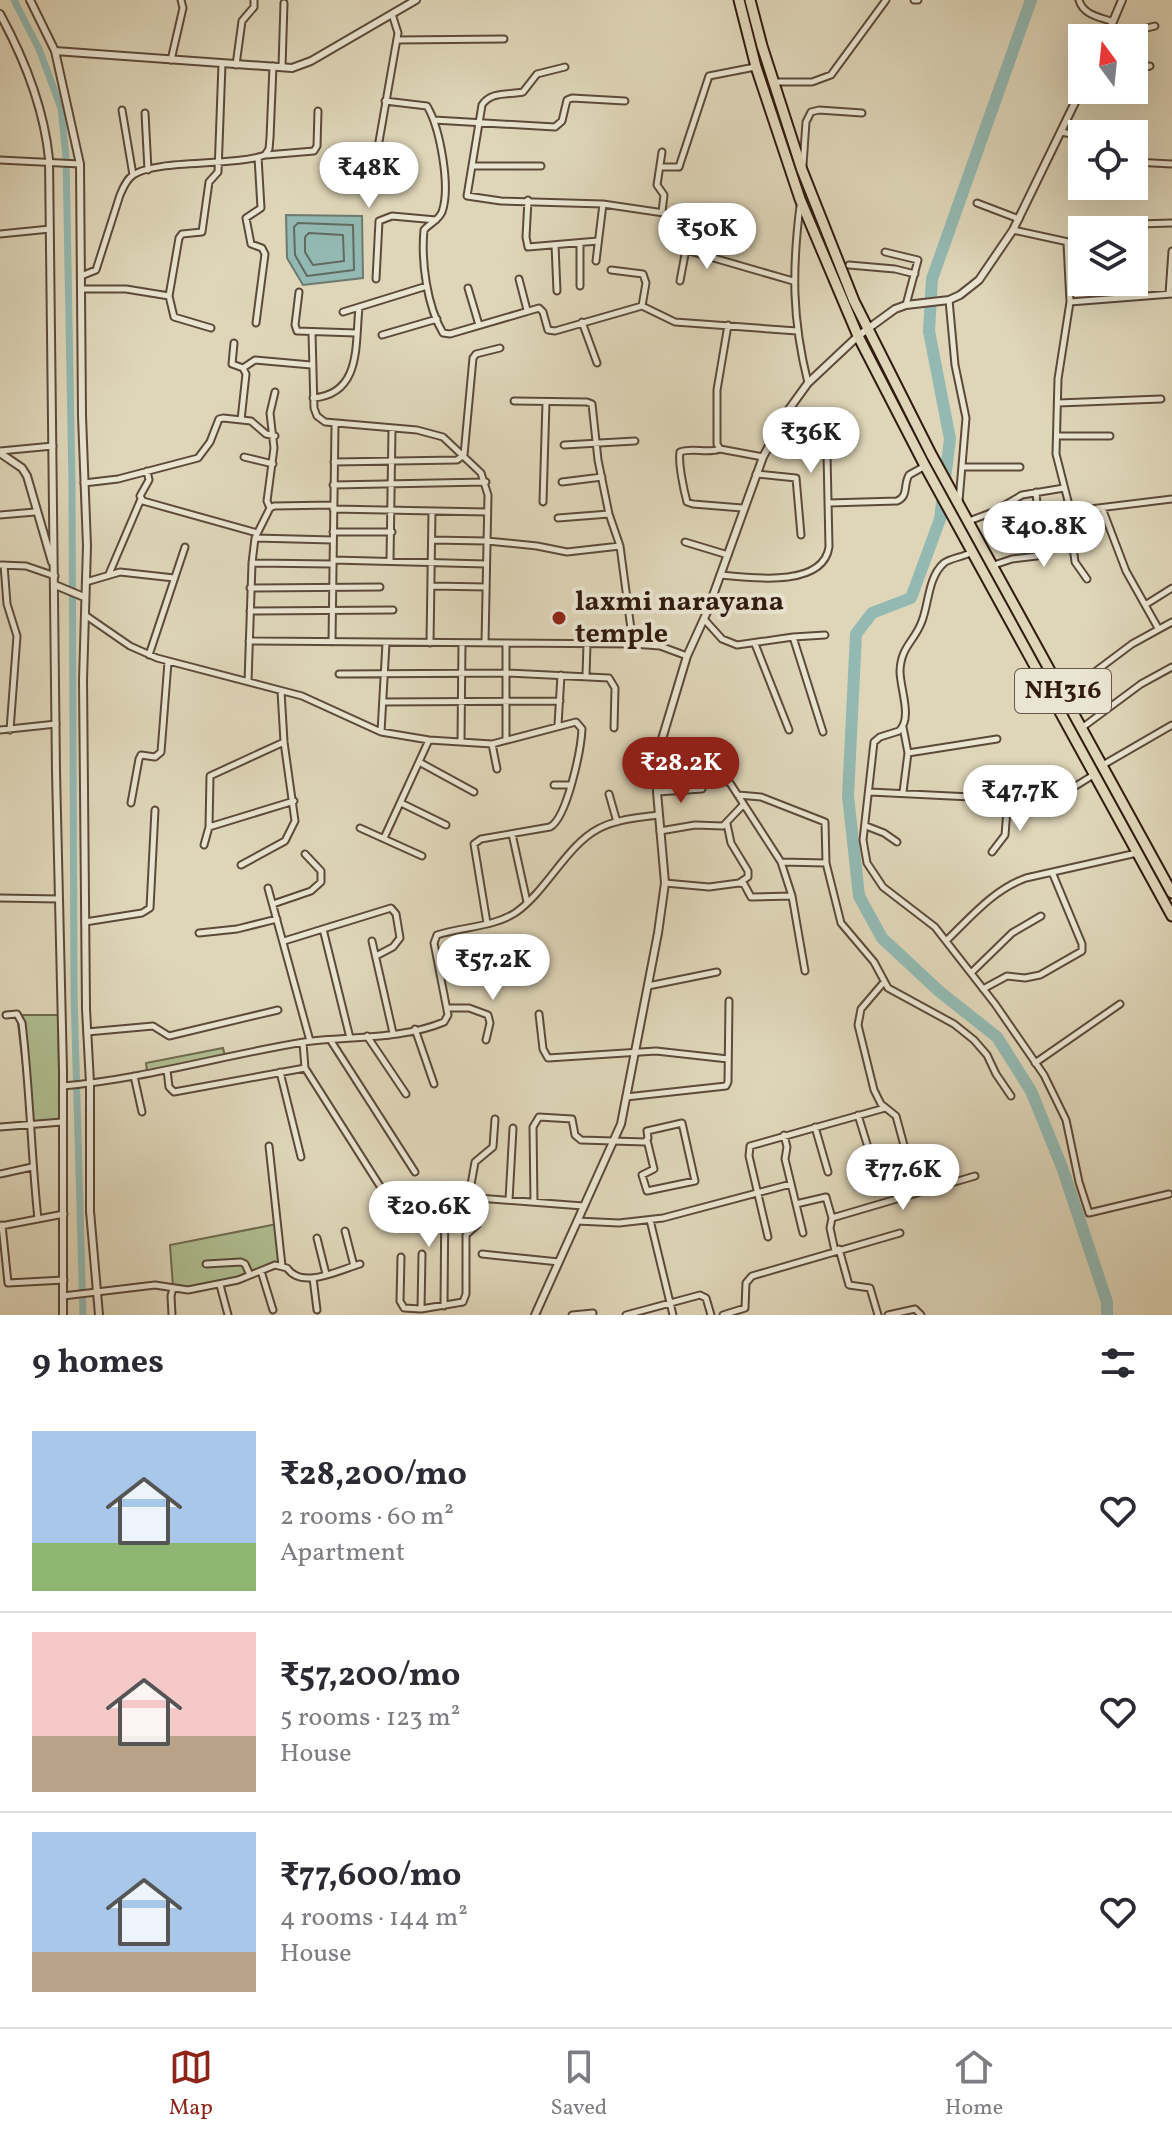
<!DOCTYPE html>
<meta charset="utf-8">
<style>
:root{--surface:#fff;--page:#f7f7f7;--text:#2b2b33;--muted:#7c7c81;--line:#e1e1e2;--accent:#8f2418}
body{margin:0;font-family:Vollkorn,serif;background:var(--page);color:var(--text);height:100vh;display:flex;flex-direction:column;font-size:30px;white-space:nowrap}
*{box-sizing:border-box;margin:0}
p{font-size:26px;color:var(--muted)}
.icon{flex:none;width:44px;height:44px;fill:none;stroke:currentColor;stroke-width:2;stroke-linecap:round;stroke-linejoin:round}
.map{position:relative;height:1315px;overflow:hidden}
.side{display:flex;flex-direction:column;background:var(--surface);flex:1}
.side>*{flex:none}
.needle{width:52px;rotate:345deg}
.tools{position:absolute;left:1068px;top:24px;display:grid;gap:16px}
.tools a{display:grid;place-items:center;width:80px;height:80px;border-radius:0px;background:var(--surface);box-shadow:0 8px 32px #0002;font-size:40px}
.price{position:absolute;translate:-50% -68px;padding:0 18px;border-radius:28px;background:#fff;color:#222;font-size:26px;line-height:52px;filter:drop-shadow(0 2px 4px #0008)}
.price::after{content:'';position:absolute;left:50%;top:48px;width:24px;height:18px;margin-left:-12px;background:inherit;clip-path:polygon(0 0,100% 0,50% 100%)}
.price.active{background:var(--accent);color:#fff}
ul{padding:0;list-style:none}
li{display:flex;align-items:center;gap:24px;height:200px;padding:0 32px}
li+li{border-top:2px solid var(--line)}
li span{display:grid;place-items:center;flex:none;width:224px;height:160px;border-radius:0px;color:#555}
li>.icon{margin-inline-start:auto}
span .icon{width:96px;height:96px;fill:#fffc;stroke-width:1}
li b{font-size:34px}
h2{display:flex;justify-content:space-between;align-items:center;height:96px;padding:0 32px;font-size:34px}
.tabs{display:flex;justify-content:space-around;align-items:center;height:112px;border-top:2px solid var(--line);background:var(--surface);font-size:22px;color:var(--muted)}
.tabs a{display:grid;justify-items:center;gap:4px}
.tabs .active{color:var(--accent)}
.map>svg:first-child{display:block}
.green{fill:#afbe91;stroke:#706c50;stroke-width:2}
.water{fill:#93b9b2;stroke:#6c7a70;stroke-width:2}
.lines{fill:none;stroke-linecap:round;stroke-linejoin:round}
.shore{stroke:#626a60;stroke-width:2}
.canal{stroke:#93b9b2;stroke-width:7}
.river{stroke:#93b9b2;stroke-width:12}
.minor-casing{stroke:#5c4a39;stroke-width:9}
.tertiary-casing{stroke:#5c4a39;stroke-width:10}
.trunk-casing{stroke:#311b0e;stroke-width:13}
.minor{stroke:#eae4d2;stroke-width:5}
.tertiary{stroke:#eae4d2;stroke-width:6}
.trunk{stroke:#dfd6b9;stroke-width:9}
.poi-dot{fill:#8f2418;stroke:#eae4d2;stroke-width:3}
.labels{text-anchor:middle;dominant-baseline:central;stroke-width:8;stroke-linejoin:round;paint-order:stroke}
.shield{fill:#eae4d2;stroke:#685749;stroke-width:2}
.shield-label{font-size:26px;font-weight:bold;fill:#311b0e}
.poi-label{font-size:28px;font-weight:bold;fill:#311b0e;stroke:#eae4d2;text-anchor:start}
</style>
<div class="map">
<svg width="1172" height="1315" viewBox="0 0 1172 1315">
<rect width="100%" height="100%" fill="#dfd6b9"/>
<filter id="stains"><feTurbulence type="fractalNoise" baseFrequency=".0025" numOctaves="4"/><feColorMatrix values="0 0 0 0 .2 0 0 0 0 .09 0 0 0 0 .02 0 0 0 .5 -.17"/></filter>
<radialGradient id="worn" r=".72"><stop offset=".6" stop-color="#630" stop-opacity="0"/><stop offset="1" stop-color="#630" stop-opacity=".3"/></radialGradient>
<path class="green" d="M 17,1015 L 58,1015 L 60,1121 L 30,1124 Z
M 223,1048 L 225,1056 L 147,1071 L 146,1063 Z
M 277,1224 L 281,1265 L 250,1275 L 249,1268 L 241,1261 L 206,1263 L 241,1263 L 245,1265 L 249,1275 C 224,1282 199,1292 173,1287 L 170,1245 Z"/>
<path class="water" d="M 286,215 L 362,216 L 363,278 L 303,285 L 287,258 Z"/>
<g class="lines">
<path class="shore" d="M 298,223 L 353,225 L 354,270 L 307,276 L 295,255 L 294,227 Z
M 309,233 L 343,235 L 344,261 L 313,265 L 305,252 L 305,237 Z"/>
<path class="canal" d="M 14,0 L 39,49 L 61,108 L 66,157 L 72,484 L 74,993 L 83,1315"/>
<path class="river" d="M 1031,0 L 932,279 L 929,331 L 950,439 L 940,519 L 911,598 L 872,613 L 856,634 L 848,796 L 859,896 L 882,938 L 940,992 L 997,1037 L 1031,1091 L 1062,1167 L 1107,1302 L 1107,1315"/>
<defs>
<path id="minor" d="M 914,0 L 918,0
M 1079,0 C 1083,15 1100,17 1113,22
M 1106,38 L 1155,26
M 397,40 L 504,39
M 171,60 L 183,8 L 181,0
M 236,65 L 242,21 L 254,7 L 254,0
M 282,67 L 284,3
M 565,67 L 537,74 L 523,92 C 509,95 491,91 482,105 L 467,196 L 501,201 L 603,204 L 738,224
M 1134,69 L 1150,66
M 774,82 L 812,82 L 831,75 L 886,0
M 1092,90 L 1116,90
M 385,101 L 427,106 C 440,128 451,187 442,212 C 438,221 430,223 424,230 C 421,262 427,306 443,333 L 450,334 L 539,308 L 543,312 L 548,330 L 555,331 L 642,306 L 675,322 L 797,331
M 122,110 L 133,175
M 145,113 L 148,170
M 434,120 L 555,127 L 562,121 L 567,100 L 572,98 L 625,101
M 1061,132 L 1082,136
M 662,152 L 657,185 L 664,195 L 662,212
M 377,153 L 398,33 L 392,14
M 266,155 L 314,151 L 317,146 L 318,111
M 0,160 L 80,164
M 1134,162 L 1172,164
M 803,165 L 806,122 L 811,112 L 819,110 L 862,113
M 473,166 L 541,166
M 660,167 L 679,167 L 709,76 L 755,67
M 528,200 L 526,237 L 528,247 L 598,241
M 977,203 L 1019,219
M 800,206 C 792,270 792,319 808,383
M 1013,230 L 1082,245
M 1127,230 L 1137,224 L 1172,223
M 0,234 L 50,229
M 1067,243 L 1070,302 L 1058,379 L 1056,454 L 1069,505 L 1075,510 L 1082,510 L 1172,499
M 555,245 L 557,291
M 686,250 L 793,281
M 885,252 L 918,260 L 906,305
M 596,261 L 603,204
M 849,265 L 895,269 L 915,274
M 611,270 L 643,274 L 646,283 L 642,306
M 81,276 L 96,270 L 120,195 C 123,188 126,180 133,175 C 157,159 232,167 265,155 L 269,149 L 270,138 L 273,66
M 376,279 L 379,221 L 392,216 L 436,220
M 519,279 L 527,310
M 680,281 L 692,217
M 580,286 L 580,243
M 468,288 L 479,325
M 81,289 L 126,289 L 169,296 L 174,317 L 211,328
M 299,292 L 295,325 L 297,331 L 356,333
M 1169,294 L 1172,251
M 169,296 L 179,238 L 182,234 L 202,232 L 209,182 L 218,172 L 222,64
M 949,300 L 955,365 L 966,418 L 959,501
M 1070,302 L 1172,294
M 343,312 L 427,286
M 582,322 L 597,363
M 256,323 L 265,254 L 262,248 L 251,244 L 246,218 L 261,208 L 258,157
M 728,325 L 717,390 L 717,444 L 720,449 L 763,457
M 312,333 L 314,408 L 317,416 L 325,422 L 417,430 L 443,437 L 481,473 L 488,495 L 485,643
M 382,335 L 437,319
M 234,343 L 232,364 L 243,368 L 246,374 L 241,420
M 243,368 L 255,360 L 311,365
M 313,398 C 362,394 355,344 359,308
M 514,401 L 587,402 L 592,404 L 598,460 L 609,514 L 620,546 L 633,644
M 1058,403 L 1161,399
M 1057,436 L 1110,436
M 564,445 L 635,441
M 720,449 C 707,454 693,447 680,452 C 678,463 684,491 687,502 L 693,504 L 742,508
M 0,451 L 53,446
M 244,457 L 273,464
M 334,462 L 457,460 L 464,455 L 473,358 L 476,354 L 500,348
M 963,467 L 1020,467
M 147,471 L 149,480 L 140,496 L 143,501 L 257,533
M 756,474 L 796,478 L 801,535
M 562,482 L 602,477
M 84,483 L 118,479 L 198,458 L 210,442 L 219,419 L 223,418 L 251,421 L 266,434 L 275,436
M 333,485 L 486,482
M 1036,492 L 1038,517
M 543,502 L 546,402
M 829,503 L 897,501 C 909,496 903,485 909,475 L 925,466
M 270,508 L 267,501 L 274,448 L 270,413 L 275,392
M 1102,508 L 1126,571 L 1158,628
M 333,509 L 487,512
M 1071,509 L 1070,524 L 1075,562 L 1087,579
M 0,515 L 35,512
M 558,518 L 609,514
M 969,521 L 993,512 L 1022,495 L 1064,488
M 333,532 L 392,532
M 255,538 L 333,540
M 432,540 L 487,541 L 537,546 L 567,552 L 620,546
M 685,542 L 728,555
M 972,552 C 964,557 950,558 944,563 C 928,577 929,603 922,621 C 915,641 901,646 900,671 C 900,689 913,718 899,731 L 880,737 L 874,742 L 863,840 L 867,863 L 883,887 L 935,927 L 995,1004 L 1044,1075 L 1066,1120 L 1079,1182 L 1089,1213 L 1169,1194
M 333,560 L 486,564
M 390,561 L 392,429
M 252,563 L 332,564
M 0,565 L 26,566 L 55,576
M 4,565 L 7,604 L 17,636 L 10,730
M 994,565 L 1012,559 L 1037,556 L 1040,552 L 1039,527
M 109,574 L 141,499
M 720,575 C 751,578 823,588 829,547 L 827,455
M 86,582 L 120,572 L 174,578
M 431,586 L 486,587
M 250,588 L 380,587
M 1145,605 L 1172,588
M 250,611 L 393,610
M 85,615 L 130,646 L 157,658 L 302,696 L 381,732 L 429,740 L 492,744 L 576,722 L 582,729 C 581,750 567,818 550,827 L 481,839 L 474,844 L 487,923
M 704,619 L 722,639 L 737,645 L 793,637 L 825,635
M 793,637 L 823,732
M 249,641 L 633,644 L 660,646 L 687,656
M 332,642 L 335,425
M 430,643 L 432,511
M 506,643 L 506,740
M 755,644 L 789,730
M 149,655 L 185,547
M 339,674 L 507,673 L 609,678 L 615,688 L 614,728
M 586,675 L 587,644
M 248,682 L 252,563 L 255,538 L 270,508 L 274,506 L 333,505
M 1064,695 L 1132,644 L 1172,622
M 383,702 L 560,701
M 558,725 L 561,675
M 903,727 L 908,753 L 903,792
M 1083,727 L 1141,684 L 1172,667
M 0,730 L 56,724
M 381,732 L 386,643
M 461,741 L 462,643
M 492,744 L 497,769
M 908,753 L 997,739
M 421,763 L 474,792
M 1103,765 L 1172,725
M 658,771 L 701,773 L 730,783 L 781,862 L 792,896 L 805,971
M 554,785 L 570,785
M 657,792 L 702,789
M 870,792 L 971,797 L 1048,796 L 1066,792 L 1095,774
M 609,794 L 617,822
M 738,795 L 761,797 L 825,822 L 826,863 L 841,923 L 874,962 L 888,988 L 954,1024 L 974,1040 L 987,1055 L 996,1074 L 1011,1096
M 131,803 L 139,759 L 141,755 L 155,757 L 161,752 L 168,662
M 401,803 L 446,825
M 727,824 L 731,843 L 748,871 L 748,877 L 739,883
M 866,826 L 884,833 L 897,842
M 209,827 L 294,801
M 360,828 L 422,856
M 660,831 L 695,825 L 723,826 L 743,805
M 512,834 L 527,902
M 384,838 L 429,740
M 204,845 L 209,827 L 210,776 L 284,742
M 992,852 L 1005,835 L 1008,798
M 781,862 L 826,863
M 241,865 L 285,841 L 295,821 L 284,742 L 281,691
M 665,883 L 709,887 L 739,883 L 744,884 L 751,897 L 792,896
M 268,888 L 310,1041
M 0,898 L 59,899
M 273,904 L 311,891 L 321,882 L 321,871 L 305,854
M 85,922 L 142,913 L 150,908 L 155,810
M 323,929 L 350,1038
M 199,933 L 237,929 L 277,919
M 284,941 L 391,908 L 396,914 L 400,938 L 393,947 L 376,956
M 372,941 L 393,1033
M 946,941 C 971,917 993,890 1026,878 L 1137,853
M 971,973 L 1012,933 L 1041,916
M 884,982 L 861,1009 L 858,1025 L 874,1090 L 881,1104 L 896,1116 L 917,1193
M 648,986 L 717,972
M 983,989 L 1007,976 L 1025,978 L 1040,975 L 1082,951 L 1082,944 L 1052,872
M 447,1008 L 469,1008 L 488,1015 L 490,1023 L 486,1040
M 539,1014 L 543,1049 L 548,1058 L 656,1051 L 728,1059
M 6,1015 L 17,1014 L 22,1023 C 30,1089 31,1154 38,1219
M 415,1029 L 434,1084
M 87,1032 L 153,1026 L 169,1036 L 278,1010
M 367,1036 L 406,1094
M 331,1041 L 415,1172
M 303,1043 L 305,1068 L 385,1194
M 1035,1063 L 1120,1004
M 167,1070 L 169,1087 L 174,1092 L 305,1068
M 280,1072 L 301,1157
M 134,1076 L 142,1112
M 63,1086 C 144,1079 224,1055 304,1042 C 349,1036 401,1040 444,1022 L 448,1015 L 434,943 L 437,935 C 462,927 493,927 515,913 C 545,893 567,845 598,829 C 616,819 638,818 658,815
M 626,1097 L 726,1086 L 728,1082 L 729,1001
M 858,1115 L 871,1157
M 0,1127 L 62,1122
M 815,1127 L 828,1172
M 784,1135 L 787,1147 L 785,1159 L 803,1233
M 269,1146 L 282,1266
M 0,1174 L 32,1167
M 424,1188 L 478,1198 L 583,1206
M 469,1196 L 475,1162 L 493,1147 L 495,1119
M 509,1200 L 513,1128
M 534,1202 L 533,1127 L 539,1117 L 572,1119 L 575,1135 L 581,1140 L 645,1142 L 648,1138 L 647,1131 L 682,1123 L 695,1181 L 647,1191 L 642,1175 L 654,1169 L 647,1140
M 796,1204 L 826,1197 L 832,1218
M 650,1220 L 673,1315
M 577,1221 L 619,1223 L 663,1218 L 791,1184
M 2,1225 L 8,1283 L 64,1280
M 1,1226 L 64,1214
M 345,1231 L 354,1266
M 768,1237 L 749,1156 L 750,1146 L 885,1108
M 317,1238 L 326,1274
M 839,1249 L 849,1285 L 870,1288 L 878,1315
M 835,1251 L 830,1228 L 832,1218 L 975,1176
M 482,1254 L 559,1262
M 401,1257 L 400,1301 L 404,1308 L 421,1309 L 463,1302 L 466,1294 L 466,1235 L 477,1225 L 478,1198
M 206,1264 L 241,1262 L 245,1264 L 250,1275
M 261,1271 L 273,1310
M 313,1278 L 317,1310
M 220,1285 L 228,1315
M 63,1296 L 155,1285 L 188,1290 L 238,1280 L 275,1265 L 287,1268 C 302,1290 339,1270 360,1264
M 444,1306 L 445,1191
M 421,1309 L 422,1254
M 172,1315 L 171,1296 L 173,1288
M 572,1315 L 593,1313
M 626,1315 L 700,1295 L 706,1298 L 711,1315
M 723,1315 L 745,1308 L 746,1283 L 752,1276 L 900,1233
M 888,1315 L 915,1309 L 921,1315"/>
<path id="tertiary" d="M 30,0 L 55,51 L 80,164 L 82,416 L 87,546 L 83,680 L 86,1009 L 90,1083 L 90,1211 L 99,1315
M 0,14 C 25,60 44,108 49,159 L 56,772 L 63,1070 L 63,1315
M 1106,38 L 1122,0
M 55,51 L 292,68 L 311,61 L 416,0
M 0,453 L 22,468 L 27,476 L 52,562
M 55,585 L 84,597
M 535,1315 L 621,1124 L 658,933 L 665,883 L 657,792 L 659,749 L 687,656 L 707,612 L 763,457 L 787,412 L 808,383 L 858,336 L 895,309 L 906,305 L 949,300 L 960,295 L 979,280 L 1013,230 L 1082,88"/>
<path id="trunk" d="M 739,0 L 756,67 L 800,199 L 858,336 L 925,466 L 1172,916
M 750,0 L 762,46 L 802,170 L 854,301 L 931,454 L 1172,893"/>
</defs>
<use href="#minor" class="minor-casing"/>
<use href="#tertiary" class="tertiary-casing"/>
<use href="#trunk" class="trunk-casing"/>
<use href="#minor" class="minor"/>
<use href="#tertiary" class="tertiary"/>
<use href="#trunk" class="trunk"/>
</g>
<circle class="poi-dot" cx="559" cy="618" r="8"/>
<g class="labels">
<rect class="shield" x="1015" y="669" width="96" height="44" rx="6"/>
<g class="shield-label">
<text x="1063" y="691">NH316</text>
</g>
<g class="poi-label">
<text x="575" y="602">laxmi narayana<tspan x="575" dy="32">temple</tspan></text>
</g>
</g>
<rect width="100%" height="100%" filter="url(#stains)"/>
<rect width="100%" height="100%" fill="url(#worn)"/>
</svg>
<div class="tools">
<a><svg class="needle" viewBox="-14 -14 28 28"><path d="M0-13l5 13h-10z" fill="#e53935"/><path d="M0 13l5-13h-10z" fill="#7c7c81"/></svg></a>
<a><svg class="icon" aria-label="locate" viewBox="0 0 24 24"><circle cx="12" cy="12" r="6"/><path d="M12 2v4M12 18v4M2 12h4M18 12h4"/></svg></a>
<a><svg class="icon" aria-label="layers" viewBox="0 0 24 24"><path d="M12 4l9 5-9 5-9-5zM3 14l9 5 9-5"/></svg></a>
</div>
<b class="price" style="left:369px;top:210px">₹48K</b>
<b class="price" style="left:707px;top:271px">₹50K</b>
<b class="price" style="left:811px;top:475px">₹36K</b>
<b class="price" style="left:1044px;top:569px">₹40.8K</b>
<b class="price active" style="left:681px;top:805px">₹28.2K</b>
<b class="price" style="left:1020px;top:833px">₹47.7K</b>
<b class="price" style="left:493px;top:1002px">₹57.2K</b>
<b class="price" style="left:903px;top:1212px">₹77.6K</b>
<b class="price" style="left:429px;top:1249px">₹20.6K</b>
</div>
<section class="side">
<h2>9 homes<svg class="icon" aria-label="filters" viewBox="0 0 24 24"><path d="M4 7h16M4 17h16"/><circle cx="9" cy="7" r="2"/><circle cx="15" cy="17" r="2"/></svg></h2>
<ul>
<li><span style="background:linear-gradient(#a9c7e8 70%,#8fb573 0)"><svg class="icon" aria-label="home" viewBox="0 0 24 24"><path d="M3 11l9-7 9 7M6 9v11h12V9"/></svg></span><div><b>₹28,200/mo</b><p>2 rooms · 60 m²</p><p>Apartment</p></div><svg class="icon" aria-label="heart" viewBox="0 0 24 24"><path d="M12 20l-8-8c-3-5 5-10 8-4 3-6 11-1 8 4z"/></svg></li>
<li><span style="background:linear-gradient(#f6c9c9 65%,#b9a48a 0)"><svg class="icon" aria-label="home" viewBox="0 0 24 24"><path d="M3 11l9-7 9 7M6 9v11h12V9"/></svg></span><div><b>₹57,200/mo</b><p>5 rooms · 123 m²</p><p>House</p></div><svg class="icon" aria-label="heart" viewBox="0 0 24 24"><path d="M12 20l-8-8c-3-5 5-10 8-4 3-6 11-1 8 4z"/></svg></li>
<li><span style="background:linear-gradient(#a9c7e8 75%,#b9a48a 0)"><svg class="icon" aria-label="home" viewBox="0 0 24 24"><path d="M3 11l9-7 9 7M6 9v11h12V9"/></svg></span><div><b>₹77,600/mo</b><p>4 rooms · 144 m²</p><p>House</p></div><svg class="icon" aria-label="heart" viewBox="0 0 24 24"><path d="M12 20l-8-8c-3-5 5-10 8-4 3-6 11-1 8 4z"/></svg></li>
</ul>
</section>
<nav class="tabs">
<a class="active"><svg class="icon" aria-label="map" viewBox="0 0 24 24"><path d="M3 6l6-2 6 2 6-2v14l-6 2-6-2-6 2zM9 4v14M15 6v14"/></svg>Map</a>
<a><svg class="icon" aria-label="saved" viewBox="0 0 24 24"><path d="M7 4h10v16l-5-4-5 4z"/></svg>Saved</a>
<a><svg class="icon" aria-label="home" viewBox="0 0 24 24"><path d="M3 11l9-7 9 7M6 9v11h12V9"/></svg>Home</a>
</nav>
